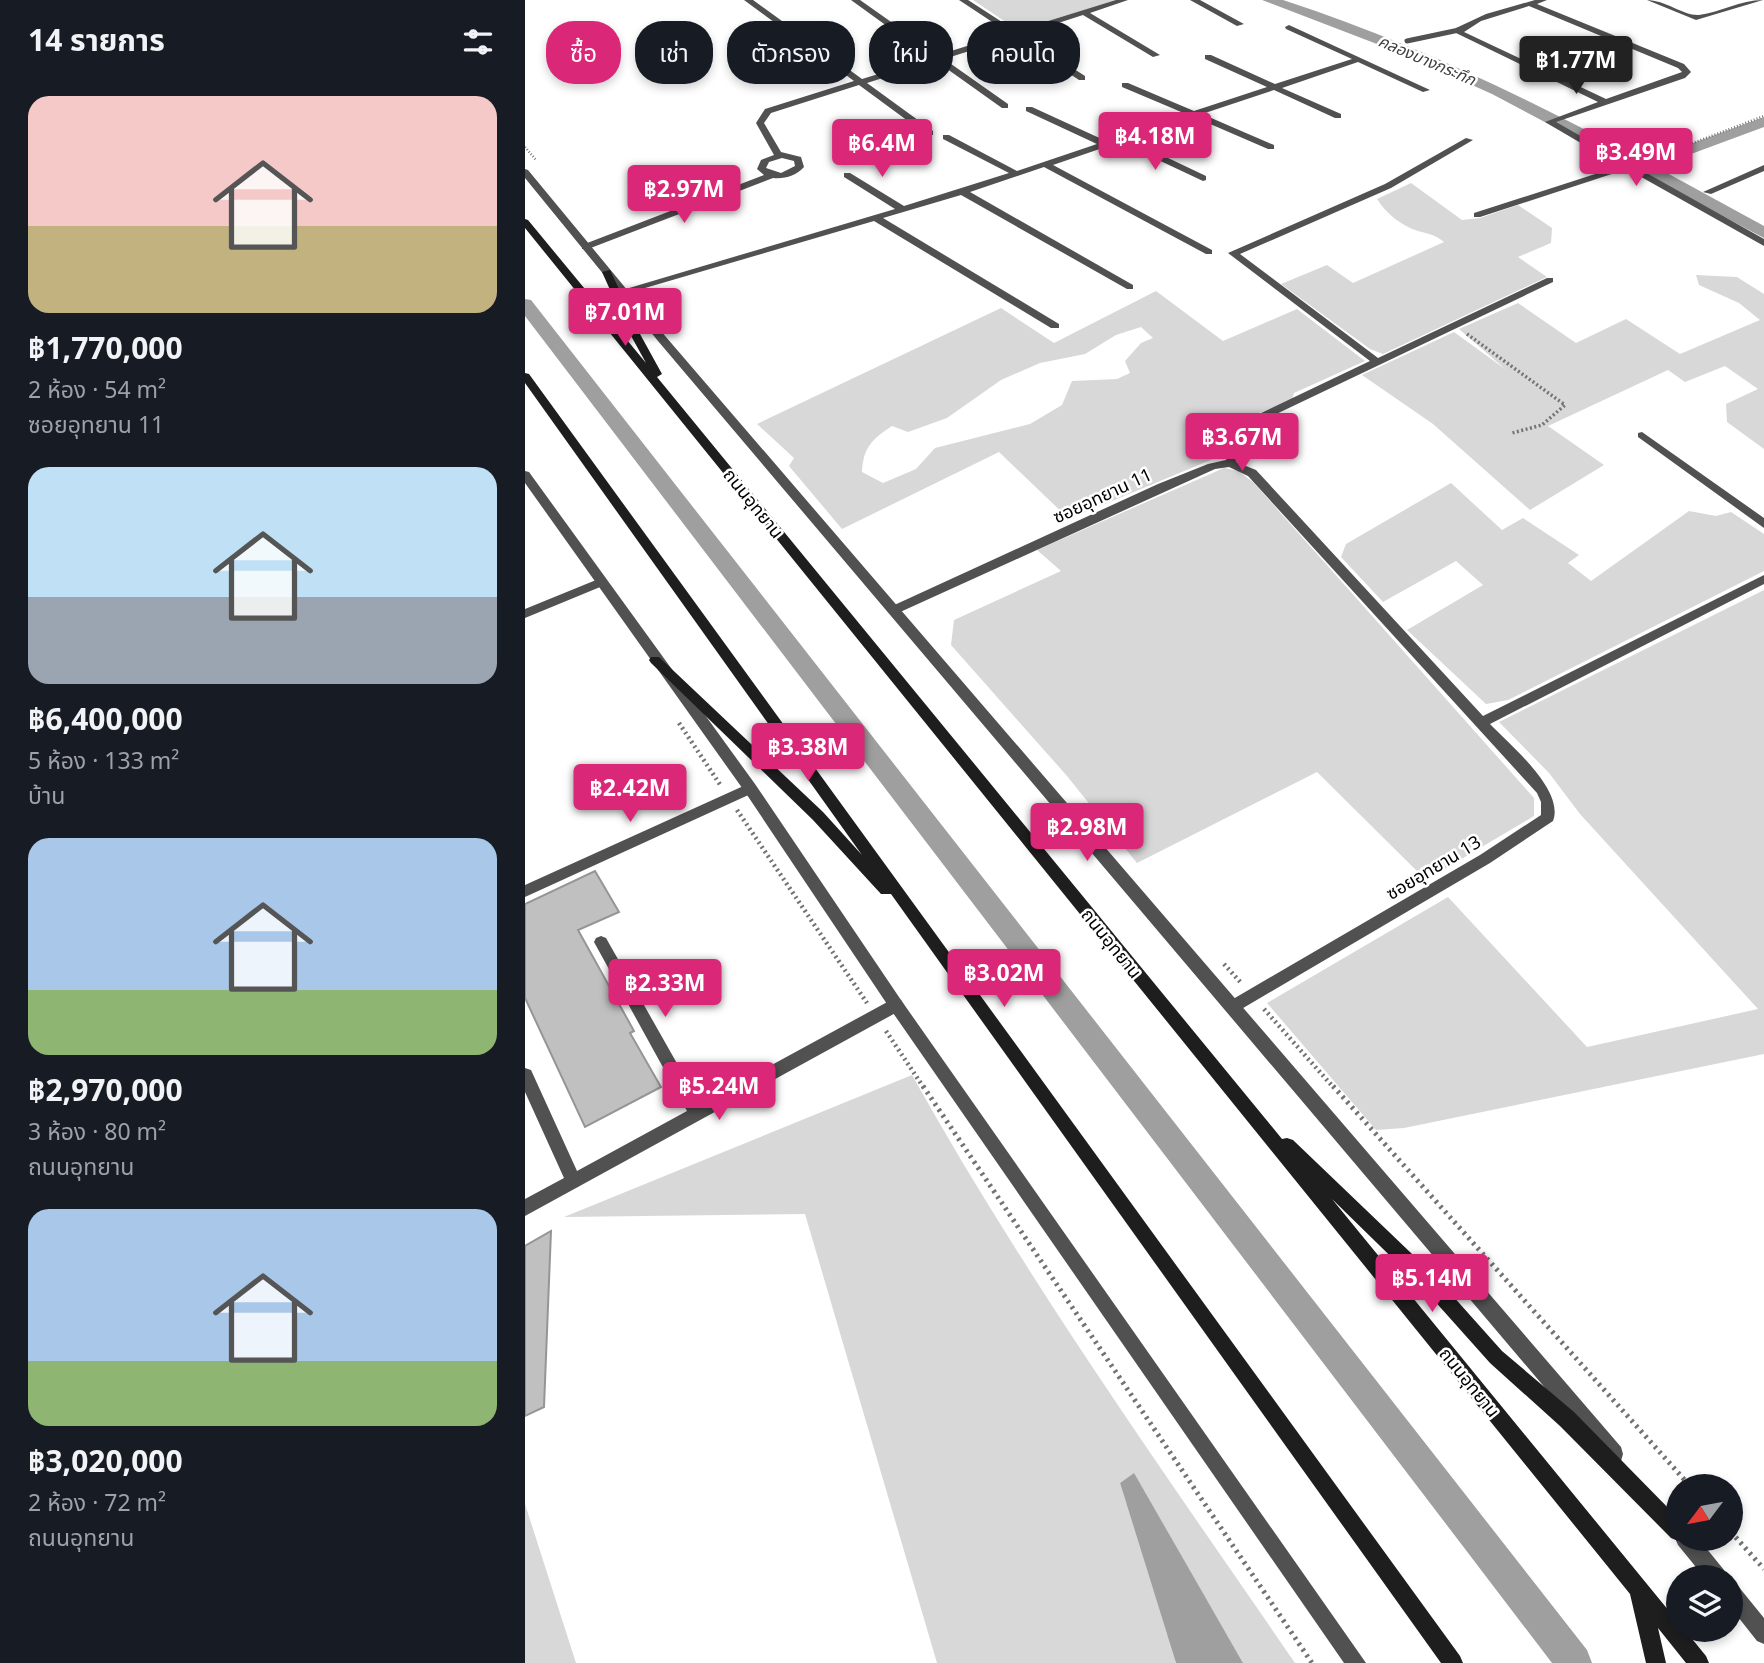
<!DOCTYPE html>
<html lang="th">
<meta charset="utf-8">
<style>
:root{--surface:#171b24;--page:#242831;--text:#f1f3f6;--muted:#9ea1a6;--accent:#db2777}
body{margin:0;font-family:"Noto Sans","Noto Sans Thai",sans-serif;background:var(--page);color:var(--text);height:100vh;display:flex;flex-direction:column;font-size:26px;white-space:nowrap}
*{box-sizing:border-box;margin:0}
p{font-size:23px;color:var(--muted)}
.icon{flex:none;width:38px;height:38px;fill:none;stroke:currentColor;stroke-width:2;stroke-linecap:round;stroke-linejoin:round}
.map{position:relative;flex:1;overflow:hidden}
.drawer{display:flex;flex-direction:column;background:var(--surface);width:525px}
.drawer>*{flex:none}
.banner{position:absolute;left:21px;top:21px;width:665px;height:63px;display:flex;gap:14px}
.needle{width:46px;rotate:238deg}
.tools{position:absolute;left:1141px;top:1474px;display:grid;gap:14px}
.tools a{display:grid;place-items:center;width:77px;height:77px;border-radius:50%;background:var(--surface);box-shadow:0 4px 10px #0003;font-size:35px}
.price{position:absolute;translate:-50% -60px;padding:0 16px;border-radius:7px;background:var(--accent);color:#fff;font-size:23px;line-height:46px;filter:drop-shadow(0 2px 4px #0008)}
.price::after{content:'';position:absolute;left:50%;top:42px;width:21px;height:16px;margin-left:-10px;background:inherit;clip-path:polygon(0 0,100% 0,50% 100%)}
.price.selected{background:#222;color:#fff}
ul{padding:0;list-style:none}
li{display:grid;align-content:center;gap:14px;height:371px;padding:0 28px}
li span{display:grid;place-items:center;height:217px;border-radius:21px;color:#555}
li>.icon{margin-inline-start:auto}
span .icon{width:126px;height:126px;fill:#fffc;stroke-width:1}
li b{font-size:30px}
h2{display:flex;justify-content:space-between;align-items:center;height:84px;padding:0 28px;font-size:30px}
.pill{padding:0 24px;border-radius:28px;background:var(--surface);box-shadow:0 4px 10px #0003;font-size:24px;line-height:63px}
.pill.selected{background:var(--accent);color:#fff}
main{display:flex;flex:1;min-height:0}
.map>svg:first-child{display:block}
.green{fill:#d8d8d8;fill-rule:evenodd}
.water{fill:#9f9f9f}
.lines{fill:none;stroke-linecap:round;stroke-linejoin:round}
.canal{fill:#9f9f9f;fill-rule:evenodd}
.building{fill:#c0c0c0;stroke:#959595;stroke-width:2}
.path-far3{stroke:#737373;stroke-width:2.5;stroke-dasharray:1 2;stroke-linecap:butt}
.path-far2{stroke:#737373;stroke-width:3.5;stroke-dasharray:2 2.5;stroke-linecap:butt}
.path-far1{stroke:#737373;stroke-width:4.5;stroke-dasharray:2 3.5;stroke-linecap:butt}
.path{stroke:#737373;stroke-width:5;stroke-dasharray:2.5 4.5;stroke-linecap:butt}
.service{stroke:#515151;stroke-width:5}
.pedestrian{fill:#515151;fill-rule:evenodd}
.minor{fill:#515151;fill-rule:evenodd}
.tertiary{fill:#515151;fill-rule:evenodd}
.secondary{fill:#1e1e1e;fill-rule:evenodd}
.labels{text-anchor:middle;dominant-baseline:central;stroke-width:5;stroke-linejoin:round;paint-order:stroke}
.far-water-label{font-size:16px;font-style:italic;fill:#404040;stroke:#fff}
.street-label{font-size:18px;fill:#000;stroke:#fff}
</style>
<main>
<section class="drawer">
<h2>14 รายการ<svg class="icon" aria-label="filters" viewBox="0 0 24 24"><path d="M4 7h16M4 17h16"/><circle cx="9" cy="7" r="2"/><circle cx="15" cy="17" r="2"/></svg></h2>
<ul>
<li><span style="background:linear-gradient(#f6c9c9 60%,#c2b280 0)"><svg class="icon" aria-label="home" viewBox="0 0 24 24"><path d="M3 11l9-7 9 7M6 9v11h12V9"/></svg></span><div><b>฿1,770,000</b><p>2 ห้อง · 54 m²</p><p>ซอยอุทยาน 11</p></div></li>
<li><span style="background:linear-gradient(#bfe0f5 60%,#9aa5b1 0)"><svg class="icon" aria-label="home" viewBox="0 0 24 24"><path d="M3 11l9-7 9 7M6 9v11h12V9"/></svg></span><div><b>฿6,400,000</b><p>5 ห้อง · 133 m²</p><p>บ้าน</p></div></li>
<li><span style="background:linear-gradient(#a9c7e8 70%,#8fb573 0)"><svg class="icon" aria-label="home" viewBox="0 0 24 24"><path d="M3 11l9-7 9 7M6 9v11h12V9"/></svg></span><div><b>฿2,970,000</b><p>3 ห้อง · 80 m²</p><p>ถนนอุทยาน</p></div></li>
<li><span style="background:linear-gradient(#a9c7e8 70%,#8fb573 0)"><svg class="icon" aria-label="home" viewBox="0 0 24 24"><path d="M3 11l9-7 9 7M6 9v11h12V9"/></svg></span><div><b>฿3,020,000</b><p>2 ห้อง · 72 m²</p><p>ถนนอุทยาน</p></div></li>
</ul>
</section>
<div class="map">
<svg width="1239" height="1663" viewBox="0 0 1239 1663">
<rect width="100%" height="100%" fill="#fff"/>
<path class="green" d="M 448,0 L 593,0 L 494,31 Z
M 886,183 L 937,220 L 955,218 L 993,205 L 1027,228 L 1026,243 L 993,257 L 1022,277 L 858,354 L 845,349 L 756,284 L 802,265 L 828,283 L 919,242 C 911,235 904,234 893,231 C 876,226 861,213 852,199 Z
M 1171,275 L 1212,277 L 1239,294 L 1239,449 L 1202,422 L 1201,404 L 1233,389 L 1200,366 L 1160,382 L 1143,370 L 1023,426 L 1079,465 L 1005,510 L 908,424 L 837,375 L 929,332 L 980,369 L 934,329 L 993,303 L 1051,343 L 1101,319 L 1155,354 L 1235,320 L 1214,303 L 1174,285 Z
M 631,291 L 698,341 L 772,309 L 840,361 L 769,393 L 767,400 L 688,431 L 702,446 L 700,454 L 544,519 L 474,452 L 317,529 L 264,466 L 269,458 L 232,424 L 476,308 L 529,343 ZM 616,327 L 628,338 L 616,343 L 600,361 L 605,373 L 592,379 L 547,381 L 537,405 L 505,424 L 410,448 L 391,469 L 358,483 L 337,472 C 338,448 347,439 367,426 L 383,432 L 422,418 L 476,380 L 515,363 L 560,354 L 591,335 Z
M 699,468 L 713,471 L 728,482 L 1009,798 L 1009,816 L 901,880 L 792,772 L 612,863 L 542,776 L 426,645 L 429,620 L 536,571 L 512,550 Z
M 926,483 L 977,530 L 998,518 L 1054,555 L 1043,563 L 1066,581 L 1164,511 L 1191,516 L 1206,512 L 1239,534 L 1239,571 L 983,700 L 961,704 L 882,630 L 958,585 L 931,561 L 858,602 L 816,557 L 821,544 Z
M 1239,590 L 1239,1054 L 879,1128 L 851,1130 L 742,1003 L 923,897 L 1062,1047 L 1233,1009 L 1055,814 L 1024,773 L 974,722 Z
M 387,1075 C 501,1279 638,1471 770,1663 L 718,1663 L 608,1474 L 595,1483 L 651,1663 L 412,1663 L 280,1214 L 39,1217 Z
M 0,1504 L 51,1663 L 0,1663 Z"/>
<path class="water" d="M 609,1473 L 718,1663 L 651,1663 L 595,1483 Z"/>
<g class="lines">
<path class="canal" d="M 737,0 L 758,0 C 884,41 1003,98 1119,161 L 1239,117 L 1239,127 L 1131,167 L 1239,226 L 1239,238 L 967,94 L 878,54 Z
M 0,299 L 6,300 L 1062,1650 L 1067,1663 L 1027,1663 L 0,316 Z"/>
</g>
<path class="building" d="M 70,871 L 94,912 L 53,930 L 109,1031 L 105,1033 L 136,1087 L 60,1127 L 0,998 L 0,904 Z
M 26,1231 L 19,1407 L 0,1416 L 0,1246 Z"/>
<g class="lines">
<path class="path-far3" d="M 0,147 L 11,160
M 1139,154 L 1239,116"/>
<path class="path-far2" d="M 942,334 L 1040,405 L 1017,425 L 987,433"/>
<path class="path-far1" d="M 154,723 L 196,786
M 212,810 L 342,1003
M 699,964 L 717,984
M 739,1009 L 809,1088
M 361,1031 L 399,1088"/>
<path class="path" d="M 398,1086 L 787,1663
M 808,1086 L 1165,1486
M 1206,1532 L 1239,1569"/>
<path class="service" d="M 882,41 L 934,30"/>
<path class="pedestrian" d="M 1126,156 L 1129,157 L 1129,161 L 1107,168 L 1103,165 Z"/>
<path class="minor" d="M 219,0 L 228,0 L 337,79 L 406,58 L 326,0 L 335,0 L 413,55 L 484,33 L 434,0 L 443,0 L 491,31 L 591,0 L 603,0 L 565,13 L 635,55 L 628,57 L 558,15 L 496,35 L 560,76 L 560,80 L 554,80 L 489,37 L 419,59 L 483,104 L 483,108 L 477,108 L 411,61 L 342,83 L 408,131 L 408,135 L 402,135 L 334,85 L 246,113 L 239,123 L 256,152 L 276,157 L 279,167 C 271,176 260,179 248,178 L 63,249 L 57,249 L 57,245 L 239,175 L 232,169 L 236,160 L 249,155 L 231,123 L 240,109 L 329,81 ZM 257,158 L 269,161 L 270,166 L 256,173 L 241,168 L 244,162 Z
M 665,0 L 675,0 L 719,24 L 712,26 Z
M 1010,0 L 1022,0 L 1012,4 L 1159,64 L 1166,72 L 1160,78 L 1031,122 L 1103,163 L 1109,163 L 1109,166 L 1239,239 L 1239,246 L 1102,169 L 955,217 L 949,217 L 949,213 L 1095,166 L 1020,122 L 1073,102 L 931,33 L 931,28 L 961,14 ZM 1004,6 L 1153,68 L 1157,72 L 1081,99 L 939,32 L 956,21 Z
M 1122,0 C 1140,0 1159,16 1174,15 C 1196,12 1215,0 1238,0 L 1171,20 Z
M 764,25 L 905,90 L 898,92 L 833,62 L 757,88 L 816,114 L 816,118 L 810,118 L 749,90 L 677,114 L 749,145 L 749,149 L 743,149 L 669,117 L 603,139 L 681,176 L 681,180 L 678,181 L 595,142 L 528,165 L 687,250 L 687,254 L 681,254 L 519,167 L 445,192 L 608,285 L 608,289 L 602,289 L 436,195 L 358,218 L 534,324 L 534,328 L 526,328 L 349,221 L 103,293 L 94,291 L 370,209 L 319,177 L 319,173 L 325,173 L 379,206 L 484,173 L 418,139 L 418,135 L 424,135 L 492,171 L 572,144 L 501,111 L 501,107 L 507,107 L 581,141 L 661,114 L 597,87 L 597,83 L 603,83 L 669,111 L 742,87 L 680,59 L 680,55 L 686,55 L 750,84 L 827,59 L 761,29 L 760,27 Z
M 941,138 L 948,140 L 866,188 L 715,254 L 853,358 L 1022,278 L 1028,278 L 1028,282 L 720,429 L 719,449 L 711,462 L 731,470 L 958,716 L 1239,575 L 1239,584 L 965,724 C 985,745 1040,790 1028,821 L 965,863 L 708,1014 L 703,1012 L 700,1007 L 703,1002 L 955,855 L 1016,815 L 1016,802 L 1012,793 L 723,476 L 704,467 L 690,469 L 373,613 L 365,613 L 363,610 L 365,607 L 633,484 L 683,464 L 701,460 L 707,449 L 711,425 L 845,361 L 703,253 L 860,184 Z
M 1239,165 L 1239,171 L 1186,194 L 1178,192 Z
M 1117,432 L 1239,518 L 1239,528 L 1113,437 L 1113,433 Z
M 76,578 L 82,582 L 80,585 L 0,618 L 0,609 Z
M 225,783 L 232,788 L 230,792 L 0,897 L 0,885 Z
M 76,936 L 81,938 L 175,1104 L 366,1000 L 371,998 L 376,1000 L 379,1005 L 376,1010 L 0,1216 L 0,1199 L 39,1178 L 0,1092 L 0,1068 L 6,1070 L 52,1171 L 162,1111 L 69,942 L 71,938 Z"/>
<path class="tertiary" d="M 0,169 L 3,170 L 141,337 L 1096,1447 L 1098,1454 L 1096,1461 L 1089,1463 L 1082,1461 L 133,341 L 0,178 Z
M 0,471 L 4,472 L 230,784 L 376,1000 L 841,1663 L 819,1663 L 366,1010 L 220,792 L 0,483 Z
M 1153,1531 L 1153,1538 L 1173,1538 L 1199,1570 L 1202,1577 L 1179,1577 L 1153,1545 L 1150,1538 Z
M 1206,1583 L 1213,1586 L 1239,1618 L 1239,1644 L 1232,1641 L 1206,1608 Z"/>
<path class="secondary" d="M 0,219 L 3,220 L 121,363 L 105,334 L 77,272 L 85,270 L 115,334 L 137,374 L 132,377 L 757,1139 L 762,1138 L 768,1140 L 910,1276 L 977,1351 L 1049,1412 L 1153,1518 L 1153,1538 L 1159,1538 L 1153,1541 L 1146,1538 L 1035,1426 L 965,1363 L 898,1288 L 807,1199 L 1153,1622 L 1153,1629 L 1159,1629 L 1181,1656 L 1184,1663 L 1161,1663 L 1133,1628 L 1141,1663 L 1121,1663 L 1105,1594 L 0,228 Z
M 0,373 L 4,374 L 935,1656 L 938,1663 L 916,1663 L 366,894 L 356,894 L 288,820 L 126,663 L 124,660 L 126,657 L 134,657 L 298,812 L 337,855 L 0,383 Z"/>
</g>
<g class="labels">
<g class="far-water-label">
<text transform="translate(902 60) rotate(23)">คลองบางกระทึก</text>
</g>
<g class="street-label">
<text transform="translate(577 495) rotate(-25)">ซอยอุทยาน 11</text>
<text transform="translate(229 503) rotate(51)">ถนนอุทยาน</text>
<text transform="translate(908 867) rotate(-31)">ซอยอุทยาน 13</text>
<text transform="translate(587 943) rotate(51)">ถนนอุทยาน</text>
<text transform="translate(945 1382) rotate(51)">ถนนอุทยาน</text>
</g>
</g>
</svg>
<div class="tools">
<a><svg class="needle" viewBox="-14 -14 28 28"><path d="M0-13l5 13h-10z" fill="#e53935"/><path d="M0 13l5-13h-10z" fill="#9ea1a6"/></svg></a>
<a><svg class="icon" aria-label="layers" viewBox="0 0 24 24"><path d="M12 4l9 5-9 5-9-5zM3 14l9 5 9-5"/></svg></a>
</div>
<b class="price selected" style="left:1051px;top:96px">฿1.77M</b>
<b class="price" style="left:630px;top:172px">฿4.18M</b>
<b class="price" style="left:357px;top:179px">฿6.4M</b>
<b class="price" style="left:1111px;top:188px">฿3.49M</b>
<b class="price" style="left:159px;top:225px">฿2.97M</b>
<b class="price" style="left:100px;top:348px">฿7.01M</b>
<b class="price" style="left:717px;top:473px">฿3.67M</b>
<b class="price" style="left:283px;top:783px">฿3.38M</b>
<b class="price" style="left:105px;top:824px">฿2.42M</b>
<b class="price" style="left:562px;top:863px">฿2.98M</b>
<b class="price" style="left:479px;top:1009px">฿3.02M</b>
<b class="price" style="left:140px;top:1019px">฿2.33M</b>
<b class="price" style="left:194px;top:1122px">฿5.24M</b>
<b class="price" style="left:907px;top:1314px">฿5.14M</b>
<div class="banner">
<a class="pill selected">ซื้อ</a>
<a class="pill">เช่า</a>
<a class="pill">ตัวกรอง</a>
<a class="pill">ใหม่</a>
<a class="pill">คอนโด</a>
</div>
</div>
</main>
